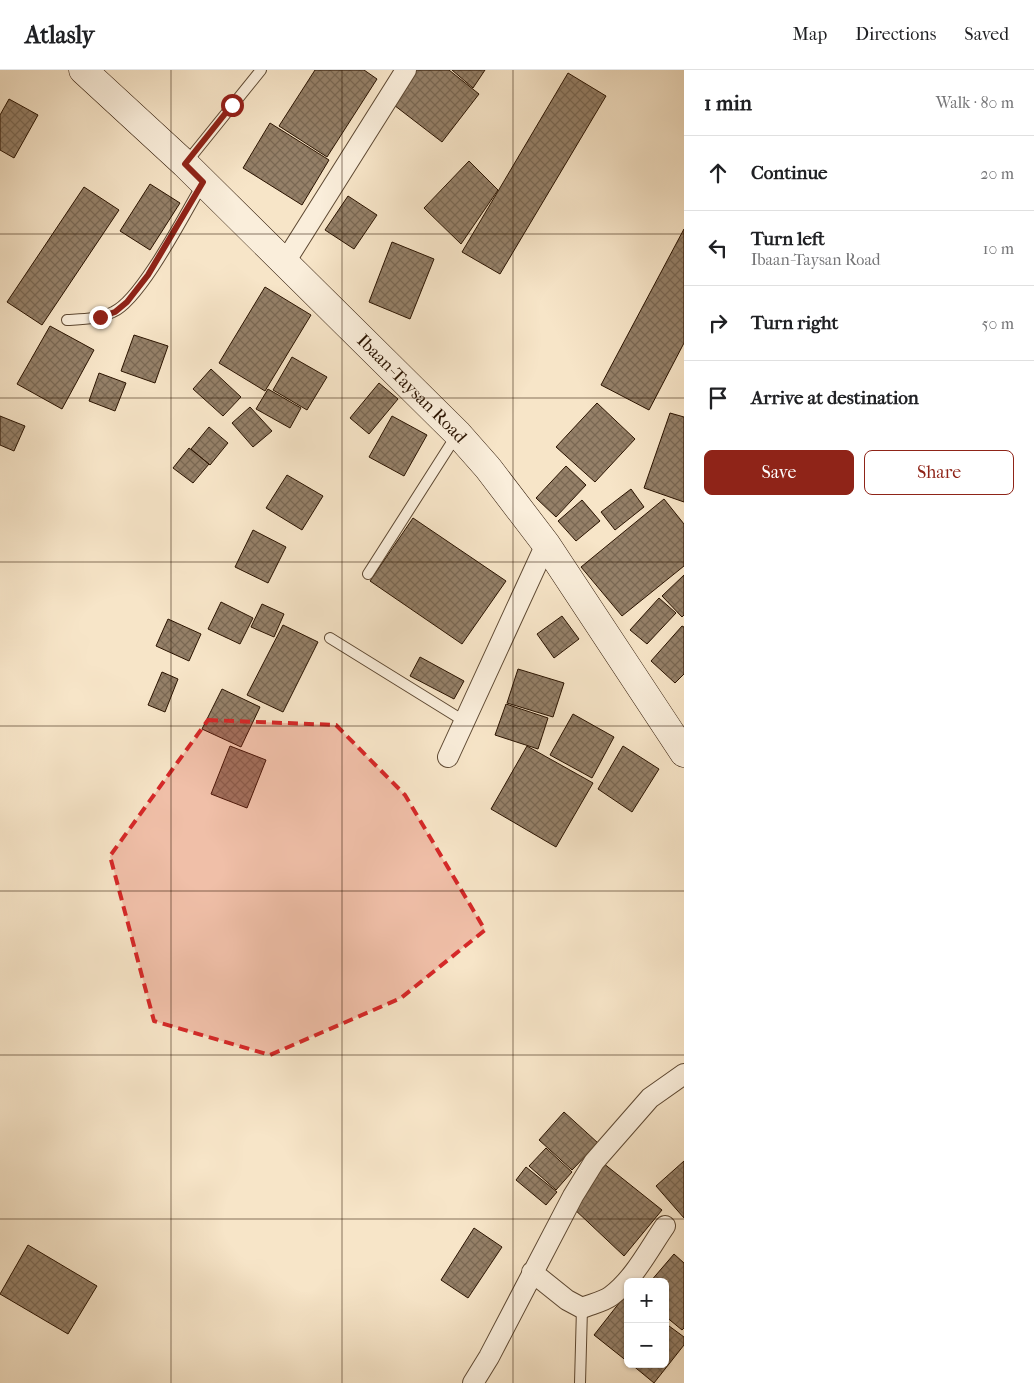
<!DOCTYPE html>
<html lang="en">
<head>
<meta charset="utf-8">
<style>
  :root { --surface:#fff; --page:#f2f2f2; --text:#202124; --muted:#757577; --line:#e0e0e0; --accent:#8f2418 }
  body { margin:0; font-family:"IM FELL French Canon",serif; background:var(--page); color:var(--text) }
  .controls { position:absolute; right:15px; bottom:15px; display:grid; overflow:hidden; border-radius:8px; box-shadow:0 1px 4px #0004 }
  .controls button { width:45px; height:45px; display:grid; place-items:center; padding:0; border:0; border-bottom:1px solid var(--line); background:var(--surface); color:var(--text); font:25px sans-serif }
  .stop { position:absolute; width:15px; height:15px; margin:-11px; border:4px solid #8f2418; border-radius:50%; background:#fff }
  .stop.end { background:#8f2418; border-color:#fff; box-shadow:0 1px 5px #0008 }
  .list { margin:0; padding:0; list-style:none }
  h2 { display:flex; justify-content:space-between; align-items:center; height:65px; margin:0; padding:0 20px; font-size:21px }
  h2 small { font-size:16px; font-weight:400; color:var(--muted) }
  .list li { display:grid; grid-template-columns:32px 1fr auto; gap:15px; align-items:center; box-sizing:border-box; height:75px; padding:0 20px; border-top:1px solid var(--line) }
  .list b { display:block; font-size:19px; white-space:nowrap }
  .list p { margin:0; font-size:16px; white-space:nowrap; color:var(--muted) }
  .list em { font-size:16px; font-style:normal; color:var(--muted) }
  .actions { display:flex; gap:10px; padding:15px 20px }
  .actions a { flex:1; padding:11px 0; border:1px solid var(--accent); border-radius:8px; text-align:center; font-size:18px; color:var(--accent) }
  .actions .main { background:var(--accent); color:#fff }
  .icon { flex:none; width:28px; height:28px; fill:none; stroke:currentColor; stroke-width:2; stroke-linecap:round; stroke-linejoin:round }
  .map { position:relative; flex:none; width:684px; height:1313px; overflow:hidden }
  header { display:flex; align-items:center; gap:30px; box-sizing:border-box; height:70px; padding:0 25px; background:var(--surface); border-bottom:1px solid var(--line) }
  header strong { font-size:24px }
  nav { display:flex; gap:28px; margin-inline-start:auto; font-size:18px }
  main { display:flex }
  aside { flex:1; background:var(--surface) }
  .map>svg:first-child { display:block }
  .building { fill:url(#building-cross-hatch); stroke:#2a1300 }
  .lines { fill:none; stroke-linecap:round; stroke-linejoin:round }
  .lane-casing { stroke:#5d4832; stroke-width:12 }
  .street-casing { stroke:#5d4832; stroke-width:22 }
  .secondary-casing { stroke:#2a1300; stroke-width:29 }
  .lane { stroke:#faeedb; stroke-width:10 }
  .street { stroke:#faeedb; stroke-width:20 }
  .secondary { stroke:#faeedb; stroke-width:28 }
  .route { stroke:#8f2418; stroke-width:6 }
  .marked { fill:#d62828; fill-opacity:0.2; stroke:#d62828; stroke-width:4; stroke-dasharray:10 6; stroke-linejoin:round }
  .grid { fill:none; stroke:#2a1300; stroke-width:1; stroke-opacity:0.55 }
  .labels { text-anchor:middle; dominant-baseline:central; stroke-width:5; stroke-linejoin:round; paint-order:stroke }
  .street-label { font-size:18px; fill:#2a1300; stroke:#faeedb }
</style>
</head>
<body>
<header>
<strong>Atlasly</strong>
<nav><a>Map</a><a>Directions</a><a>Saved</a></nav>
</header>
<main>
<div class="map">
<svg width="684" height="1313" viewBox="0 0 684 1313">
  <defs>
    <pattern id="building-cross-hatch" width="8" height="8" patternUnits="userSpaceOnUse" patternTransform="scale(1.25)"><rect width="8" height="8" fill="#958068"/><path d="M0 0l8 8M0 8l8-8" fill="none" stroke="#7a6853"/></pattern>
  </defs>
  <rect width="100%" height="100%" fill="#f7e5c8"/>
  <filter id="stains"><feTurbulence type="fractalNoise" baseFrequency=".004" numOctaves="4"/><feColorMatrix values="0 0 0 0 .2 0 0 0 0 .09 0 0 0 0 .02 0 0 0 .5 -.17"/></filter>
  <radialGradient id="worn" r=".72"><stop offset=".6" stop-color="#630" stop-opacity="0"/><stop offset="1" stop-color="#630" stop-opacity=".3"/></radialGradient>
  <!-- building -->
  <path class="building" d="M315,0H364L377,9L327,87L279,56Z
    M416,0H449L479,24L442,72L390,32Z
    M452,0H485L473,18Z
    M568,3L606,26L500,204L462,182Z
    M9,29L38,45L14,88L0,80V45Z
    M270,53L329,90L302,135L243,98Z
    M469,91L498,120L461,174L424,138Z
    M150,114L180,133L150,180L120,161Z
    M84,117L119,140L42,255L7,232Z
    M348,126L377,145L354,179L325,160Z
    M684,159V273L649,340L601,315Z
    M392,172L434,189L410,249L369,232Z
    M265,217L311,245L265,321L219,293Z
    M50,256L94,280L62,339L17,314Z
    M134,265L168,276L155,313L121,301Z
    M292,287L327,307L307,340L273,320Z
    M211,299L241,327L223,346L193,319Z
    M99,303L126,313L115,341L89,331Z
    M379,313L398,329L369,364L350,348Z
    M268,319L301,338L290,358L256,339Z
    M597,333L635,369L595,412L556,377Z
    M250,337L272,361L253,377L232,353Z
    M670,343L684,347V432L644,418Z
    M0,346L25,356L14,381L0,375Z
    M392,346L427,365L404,406L369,387Z
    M209,357L228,373L210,395L191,379Z
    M189,378L209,394L193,413L173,398Z
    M566,396L586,415L556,447L536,428Z
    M287,405L323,426L302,460L266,438Z
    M631,419L644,437L615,460L601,442Z
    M664,429L684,454V496L622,546L581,497Z
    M582,430L600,451L576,471L558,451Z
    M413,448L506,511L462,574L370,511Z
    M253,460L286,477L268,513L235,497Z
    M684,505V545L682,547L662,526Z
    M659,528L676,543L647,574L630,560Z
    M221,532L253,548L240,574L208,559Z
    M262,534L284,544L274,567L251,557Z
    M562,546L579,569L554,588L537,564Z
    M168,549L201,564L189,591L156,576Z
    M283,555L318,572L283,642L247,625Z
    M682,556L684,557V604L675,613L651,591Z
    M420,587L464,611L454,629L410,606Z
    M518,599L564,613L553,647L507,633Z
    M162,602L178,609L165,642L148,635Z
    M222,619L260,637L241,677L202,659Z
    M506,634L548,648L538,679L495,665Z
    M573,644L614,667L592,708L550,685Z
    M230,676L266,690L247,738L211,724Z
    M527,676L593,713L556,777L491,739Z
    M623,676L659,699L632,742L598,719Z
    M564,1042L598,1073L572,1100L539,1070Z
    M546,1078L572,1102L556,1120L529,1096Z
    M684,1091V1148L656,1116Z
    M603,1093L662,1140L624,1186L572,1137Z
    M526,1097L557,1122L546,1135L516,1110Z
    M474,1158L502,1177L468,1228L441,1210Z
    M28,1175L97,1216L68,1264L0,1224Z
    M674,1184L684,1193V1258L682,1260L665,1246V1212H650Z
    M627,1223L628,1224V1292L594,1265Z
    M665,1253L684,1267V1275L654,1313L631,1294H665Z"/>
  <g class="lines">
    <defs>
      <path id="lane" d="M186,93L261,0
        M67,250C83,249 99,249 113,242C141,230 186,142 203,113
        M368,504L456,366
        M330,568L464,651
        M580,1313L582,1238"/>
      <path id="street" d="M285,192L406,0
        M448,687L546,474
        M532,1202L567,1230L582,1238C591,1234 603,1232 611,1226C634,1209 649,1179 665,1156
        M473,1313L489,1287L573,1126L594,1092L650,1028L684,1004"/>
      <g id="secondary">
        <path id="s1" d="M83,0L185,94L458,364L488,398L546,474L684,683"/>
      </g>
    </defs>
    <!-- lane casing -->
    <use href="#lane" class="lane-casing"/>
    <!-- street casing -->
    <use href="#street" class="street-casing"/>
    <!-- secondary casing -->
    <use href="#secondary" class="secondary-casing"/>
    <!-- lane -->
    <use href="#lane" class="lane"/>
    <!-- street -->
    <use href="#street" class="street"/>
    <!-- secondary -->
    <use href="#secondary" class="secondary"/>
  </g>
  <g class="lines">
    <!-- route -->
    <path class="route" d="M100,247L115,242L127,232L148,205L203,112L185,94L232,35"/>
  </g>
  <!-- marked area -->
  <path class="marked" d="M208,650L336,655L405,725L485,860L401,928L270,985L154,951L110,786Z"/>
  <!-- grid -->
  <path class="grid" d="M171,0V1313M342,0V1313M513,0V1313M0,164H684M0,328H684M0,492H684M0,656H684M0,821H684M0,985H684M0,1149H684"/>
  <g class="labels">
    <!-- street labels -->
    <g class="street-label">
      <text stroke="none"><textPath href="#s1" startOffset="458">Ibaan-Taysan Road</textPath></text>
    </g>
  </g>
  <rect width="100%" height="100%" filter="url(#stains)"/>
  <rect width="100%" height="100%" fill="url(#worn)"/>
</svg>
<div class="controls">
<button>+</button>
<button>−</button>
</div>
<div class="stop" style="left:232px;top:35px"></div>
<div class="stop end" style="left:100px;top:247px"></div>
</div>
<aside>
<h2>1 min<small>Walk · 80 m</small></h2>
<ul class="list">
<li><svg class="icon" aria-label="ahead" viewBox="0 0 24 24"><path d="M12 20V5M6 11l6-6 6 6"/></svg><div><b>Continue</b></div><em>20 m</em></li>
<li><svg class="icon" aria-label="left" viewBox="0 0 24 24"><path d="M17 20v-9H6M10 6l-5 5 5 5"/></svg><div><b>Turn left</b><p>Ibaan-Taysan Road</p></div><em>10 m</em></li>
<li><svg class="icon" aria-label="right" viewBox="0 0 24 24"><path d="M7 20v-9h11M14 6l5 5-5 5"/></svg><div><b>Turn right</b></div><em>50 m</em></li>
<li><svg class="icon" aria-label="arrive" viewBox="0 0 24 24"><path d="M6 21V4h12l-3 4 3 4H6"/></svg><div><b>Arrive at destination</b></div></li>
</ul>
<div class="actions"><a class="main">Save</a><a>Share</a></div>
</aside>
</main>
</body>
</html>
